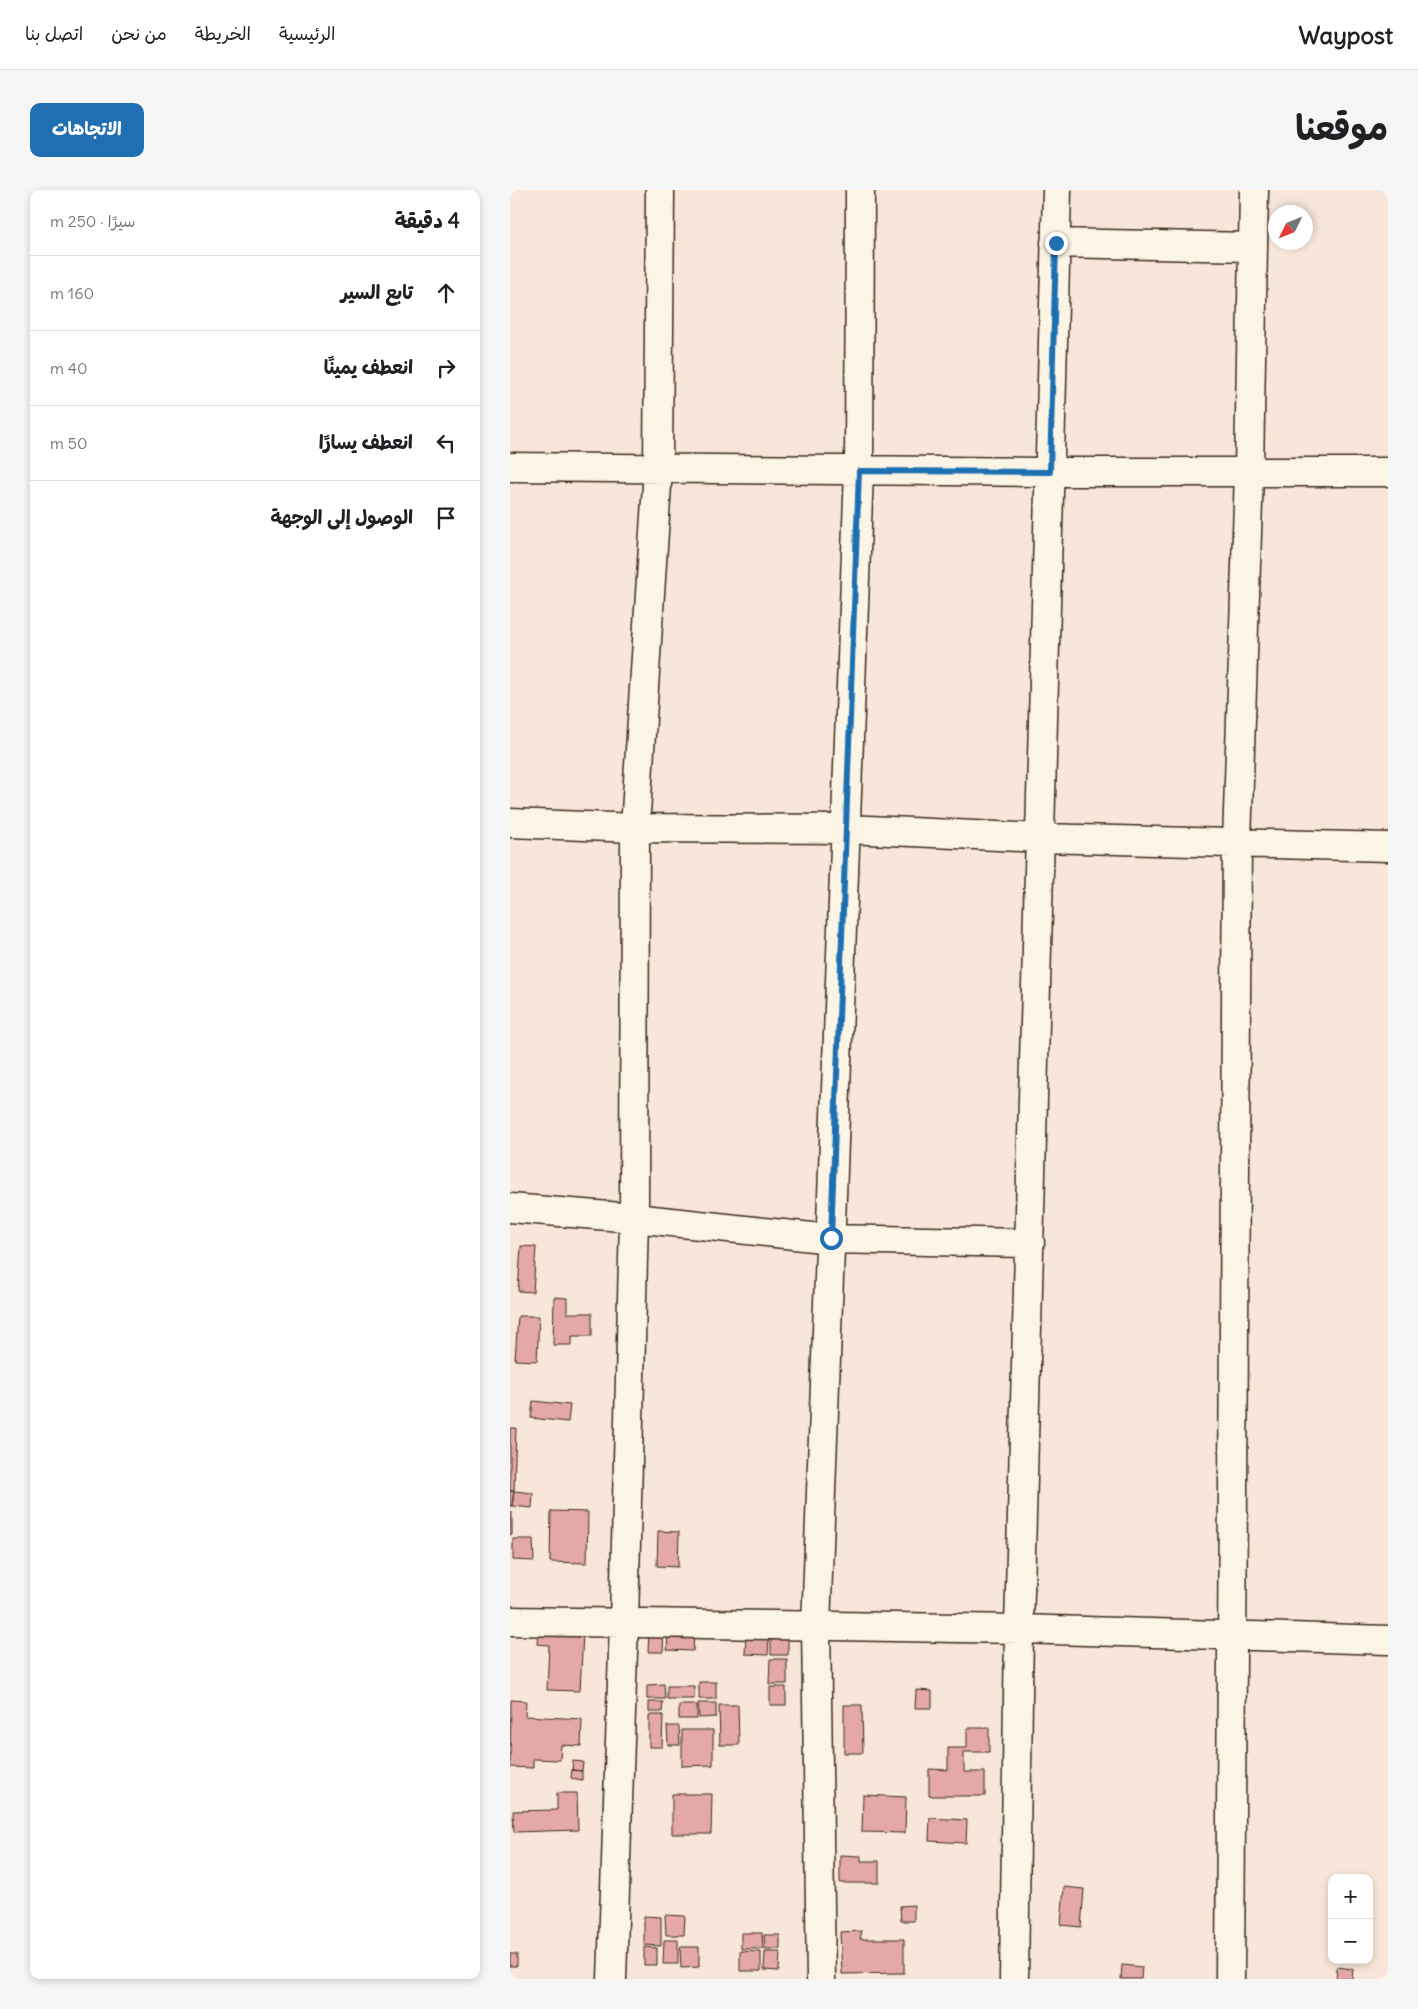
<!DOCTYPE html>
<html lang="ar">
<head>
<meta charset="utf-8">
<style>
  :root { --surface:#fff; --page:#f6f6f6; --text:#202124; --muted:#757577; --line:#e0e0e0; --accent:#1f6fb2 }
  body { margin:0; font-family:Delius,"Playpen Sans Arabic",sans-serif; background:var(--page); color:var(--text); direction:rtl }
  .controls { position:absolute; right:15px; bottom:15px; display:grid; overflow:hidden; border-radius:10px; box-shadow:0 2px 8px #0003 }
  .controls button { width:45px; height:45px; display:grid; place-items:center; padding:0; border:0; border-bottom:1px solid var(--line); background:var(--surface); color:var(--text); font:25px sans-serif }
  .compass { position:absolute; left:758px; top:15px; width:45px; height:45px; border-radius:50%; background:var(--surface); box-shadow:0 2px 8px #0003; rotate:227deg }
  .stop { position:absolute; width:15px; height:15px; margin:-11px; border:4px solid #1f6fb2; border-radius:50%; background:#fff }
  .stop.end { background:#1f6fb2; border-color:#fff; box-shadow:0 1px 5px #0008 }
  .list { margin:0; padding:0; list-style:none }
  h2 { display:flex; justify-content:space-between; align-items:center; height:65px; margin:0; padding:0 20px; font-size:21px }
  h2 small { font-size:16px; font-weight:400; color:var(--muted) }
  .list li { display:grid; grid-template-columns:32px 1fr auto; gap:15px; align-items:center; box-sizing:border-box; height:75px; padding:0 20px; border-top:1px solid var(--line) }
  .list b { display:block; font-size:19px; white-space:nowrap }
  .list em { font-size:16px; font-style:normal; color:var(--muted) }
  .icon { flex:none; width:28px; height:28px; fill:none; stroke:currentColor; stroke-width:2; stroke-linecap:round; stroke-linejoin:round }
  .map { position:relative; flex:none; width:878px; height:1789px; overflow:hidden; direction:ltr; border-radius:10px }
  header { display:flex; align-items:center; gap:30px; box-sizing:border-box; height:70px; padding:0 25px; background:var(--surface); border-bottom:1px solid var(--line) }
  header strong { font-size:24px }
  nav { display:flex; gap:28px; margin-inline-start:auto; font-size:18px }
  .intro { display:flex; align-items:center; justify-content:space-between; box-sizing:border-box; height:120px; padding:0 30px }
  h1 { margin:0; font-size:35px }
  .button { padding:12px 22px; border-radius:10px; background:var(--accent); color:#fff; font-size:18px; font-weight:700 }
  main { display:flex; gap:30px; padding:0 30px }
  aside { flex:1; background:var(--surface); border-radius:10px; box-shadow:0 2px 8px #0003 }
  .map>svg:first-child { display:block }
  .building { fill:#e4a9a7; stroke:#3b2a1e }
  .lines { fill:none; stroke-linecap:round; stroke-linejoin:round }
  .minor-casing { stroke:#3b2a1e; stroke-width:31 }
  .minor { stroke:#fcf5e5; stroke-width:28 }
  .route { stroke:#1f6fb2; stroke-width:6 }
</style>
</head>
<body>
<header>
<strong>Waypost</strong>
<nav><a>الرئيسية</a><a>الخريطة</a><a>من نحن</a><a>اتصل بنا</a></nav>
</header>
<div class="intro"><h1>موقعنا</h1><a class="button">الاتجاهات</a></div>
<main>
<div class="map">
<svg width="878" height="1789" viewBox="0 0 878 1789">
  <rect width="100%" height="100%" fill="#f7e6d9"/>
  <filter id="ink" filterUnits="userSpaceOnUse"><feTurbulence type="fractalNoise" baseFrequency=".02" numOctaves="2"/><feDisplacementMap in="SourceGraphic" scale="10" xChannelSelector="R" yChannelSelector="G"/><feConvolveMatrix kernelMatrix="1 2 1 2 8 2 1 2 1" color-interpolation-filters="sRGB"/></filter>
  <g filter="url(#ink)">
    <!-- building -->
    <path class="building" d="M11,1056L26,1057L23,1102L8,1101Z
      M44,1107L57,1108V1123H82V1146H62V1155H43Z
      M8,1126H29L27,1171L5,1170Z
      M23,1211L60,1215L58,1232L21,1228Z
      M0,1238H6L4,1301H0Z
      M0,1301H4L2,1316H0Z
      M4,1301L23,1303L22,1318L2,1316Z
      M41,1321L78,1322L77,1373L40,1372Z
      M0,1322H2V1345H0Z
      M148,1341L169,1342L168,1377L147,1376Z
      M3,1349H23L24,1371L3,1370Z
      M139,1440H154L153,1462H138Z
      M28,1441L73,1443L70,1501L37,1500L39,1455L27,1454Z
      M158,1443L184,1444L183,1461L157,1460Z
      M236,1446L259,1447L258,1465L235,1464Z
      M261,1447H278V1465H261Z
      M260,1469H277V1494H259Z
      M189,1492H206V1509H189Z
      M154,1494L155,1509H137V1495Z
      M157,1496H184V1509H157Z
      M260,1497H276V1515H260Z
      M406,1500L422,1501V1518H405Z
      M1,1510L16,1511L15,1526L72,1529L71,1556L51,1555L50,1570L23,1569V1578L0,1577Z
      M139,1512H153L152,1522H139Z
      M188,1513H206V1527L189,1528Z
      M169,1515H187V1529H169Z
      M209,1515H228L229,1555H210Z
      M334,1515H352L353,1563H334Z
      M139,1525H153L152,1557H139Z
      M157,1536H169L170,1555H158Z
      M457,1538H479V1562H454V1582H475V1606H419V1579L438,1580V1558H457Z
      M172,1540H203V1575L172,1576Z
      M63,1571L73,1572L72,1581L62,1580Z
      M62,1580L72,1581V1590L61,1588Z
      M47,1603H67L68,1640L4,1642L3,1621L47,1620Z
      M162,1604H202L201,1644H162Z
      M353,1605L396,1607L395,1643L352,1642Z
      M420,1628L457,1630L456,1653L419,1651Z
      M330,1665L351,1666V1671H369V1693H330Z
      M554,1697L574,1699L571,1737L551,1735Z
      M404,1715V1731H391L390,1716Z
      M155,1725L175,1726L174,1745H156Z
      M134,1726L151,1727V1756L134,1755Z
      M352,1741L350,1749H394V1783L332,1784L330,1742Z
      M231,1743H252L253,1759H231Z
      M254,1745H270V1759H255Z
      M154,1750H168V1774H153Z
      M134,1757L147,1758V1775H134Z
      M170,1757H189V1777L171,1778Z
      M230,1761L251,1762V1781H230Z
      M255,1762H270L269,1781L254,1780Z
      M0,1764H7V1776H0Z
      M612,1775L632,1777L631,1789H611Z
      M827,1777L843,1779L842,1789H826Z"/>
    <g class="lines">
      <defs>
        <path id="minor" d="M545,53L743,57
          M0,277L540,282H878
          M0,633L125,638L337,639L531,648L878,657
          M0,1018L124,1028L321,1049L520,1053
          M0,1431L509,1439L878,1450
          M102,1789L114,1432L124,1028L125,638L148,279L150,0
          M311,1789L306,1436L349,281L350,0
          M504,1789L509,1439L547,0
          M720,1789L727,653L739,281L744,0"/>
      </defs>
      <!-- minor casing -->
      <use href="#minor" class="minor-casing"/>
      <!-- minor -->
      <use href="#minor" class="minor"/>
    </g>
  </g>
  <g class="lines" filter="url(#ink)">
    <!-- route -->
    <path class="route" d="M321,1048L349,281L540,282L546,53"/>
  </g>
</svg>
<div class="controls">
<button>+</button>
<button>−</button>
</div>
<svg class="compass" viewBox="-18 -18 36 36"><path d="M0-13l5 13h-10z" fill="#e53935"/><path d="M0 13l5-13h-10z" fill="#757577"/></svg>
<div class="stop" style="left:321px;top:1048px"></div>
<div class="stop end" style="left:546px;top:53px"></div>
</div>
<aside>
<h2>4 دقيقة<small>سيرًا · 250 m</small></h2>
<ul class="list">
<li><svg class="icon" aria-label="ahead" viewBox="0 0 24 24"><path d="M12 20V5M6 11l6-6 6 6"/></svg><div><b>تابع السير</b></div><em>160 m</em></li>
<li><svg class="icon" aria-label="right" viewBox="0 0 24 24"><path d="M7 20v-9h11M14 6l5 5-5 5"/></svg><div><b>انعطف يمينًا</b></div><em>40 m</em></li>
<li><svg class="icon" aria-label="left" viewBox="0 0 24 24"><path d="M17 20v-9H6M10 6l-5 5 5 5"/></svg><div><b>انعطف يسارًا</b></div><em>50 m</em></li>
<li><svg class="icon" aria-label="arrive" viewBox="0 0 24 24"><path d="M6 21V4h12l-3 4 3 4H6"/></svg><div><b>الوصول إلى الوجهة</b></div></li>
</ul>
</aside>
</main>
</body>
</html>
